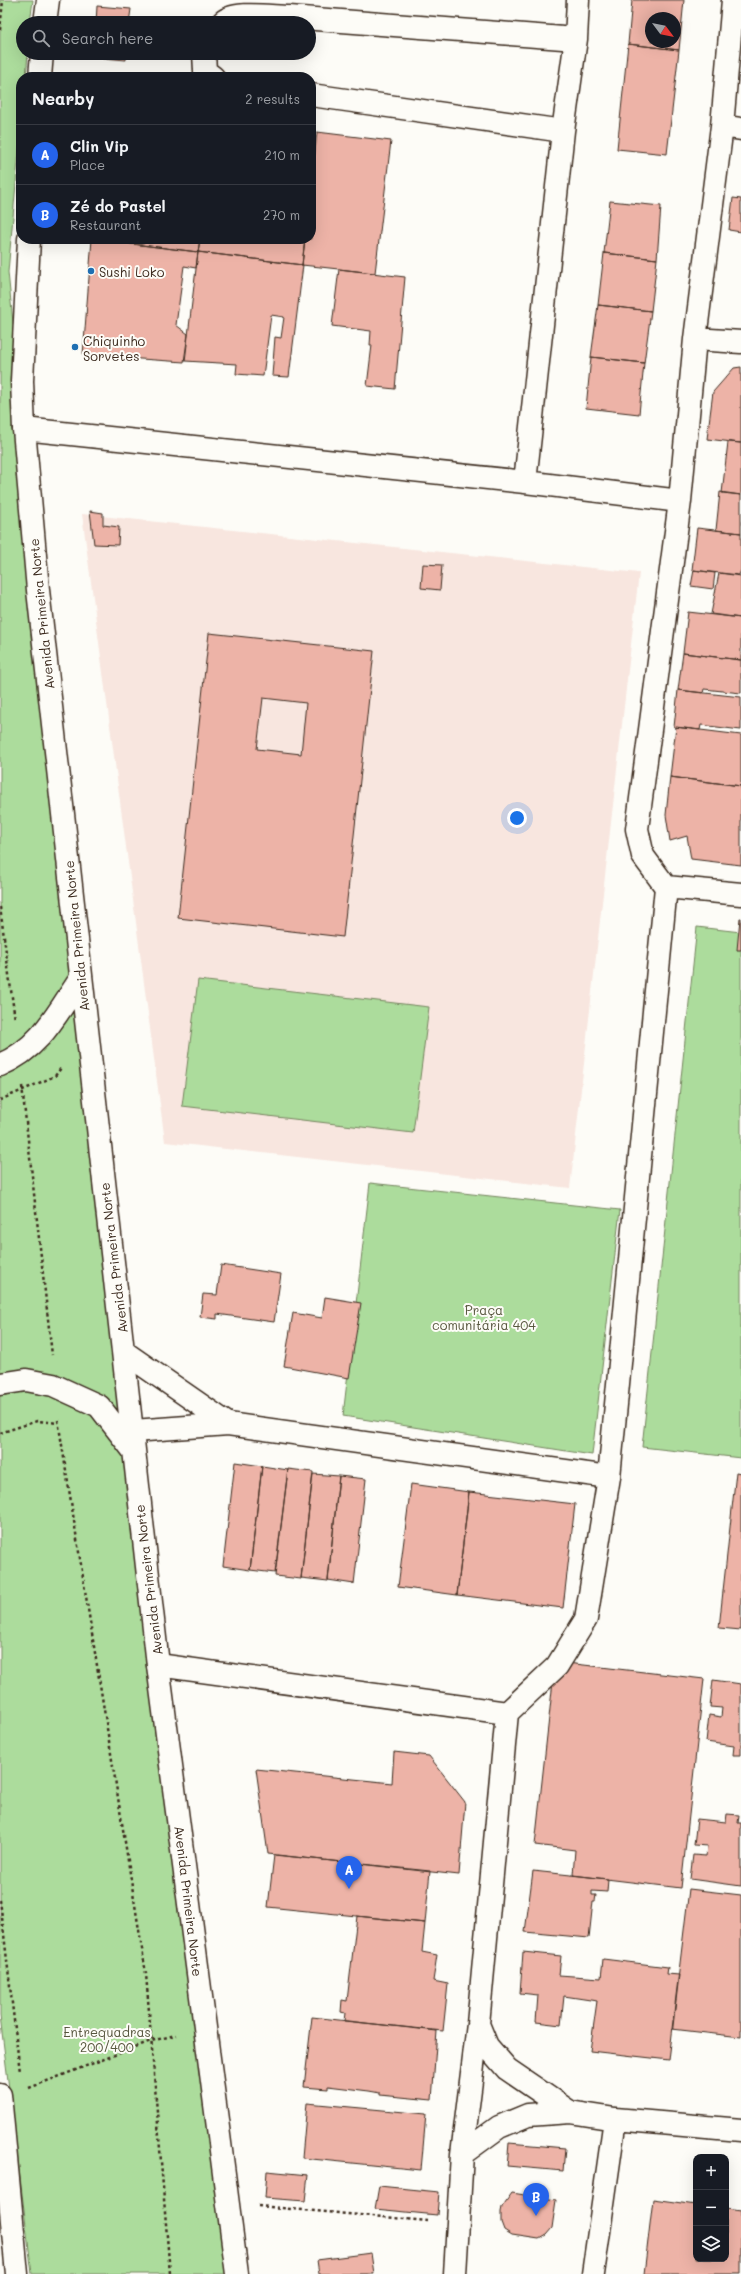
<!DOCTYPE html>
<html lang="en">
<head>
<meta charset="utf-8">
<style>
  :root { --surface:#171b24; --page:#20242c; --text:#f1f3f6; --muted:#9ea1a6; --line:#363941; --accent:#2563eb }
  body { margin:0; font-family:Mali,sans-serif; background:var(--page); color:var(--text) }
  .controls { position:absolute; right:12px; bottom:12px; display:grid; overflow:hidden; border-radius:8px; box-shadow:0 4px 16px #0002 }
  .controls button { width:36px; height:36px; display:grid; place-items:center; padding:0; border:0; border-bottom:1px solid var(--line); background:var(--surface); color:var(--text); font:20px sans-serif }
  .compass { position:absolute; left:645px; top:12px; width:36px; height:36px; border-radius:50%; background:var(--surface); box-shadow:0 4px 16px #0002; rotate:122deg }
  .you { position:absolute; left:517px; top:818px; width:14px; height:14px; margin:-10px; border:3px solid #fff; border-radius:50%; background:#1a73e8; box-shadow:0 0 0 6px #1a73e833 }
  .badge { display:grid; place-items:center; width:26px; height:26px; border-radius:50%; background:var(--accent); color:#fff; font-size:13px; font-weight:700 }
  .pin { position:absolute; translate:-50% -33px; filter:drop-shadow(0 1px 2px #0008) }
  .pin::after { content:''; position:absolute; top:21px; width:14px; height:12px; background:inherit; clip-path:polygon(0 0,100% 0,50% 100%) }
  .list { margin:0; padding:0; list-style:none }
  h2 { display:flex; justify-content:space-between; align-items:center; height:52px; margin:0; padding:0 16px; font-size:17px }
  h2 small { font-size:13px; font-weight:400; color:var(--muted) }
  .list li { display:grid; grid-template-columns:26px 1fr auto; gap:12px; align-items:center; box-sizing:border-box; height:60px; padding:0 16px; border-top:1px solid var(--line) }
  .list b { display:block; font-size:15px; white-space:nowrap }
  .list p { margin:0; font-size:13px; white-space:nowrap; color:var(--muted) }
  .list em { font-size:13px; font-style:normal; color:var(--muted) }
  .icon { flex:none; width:22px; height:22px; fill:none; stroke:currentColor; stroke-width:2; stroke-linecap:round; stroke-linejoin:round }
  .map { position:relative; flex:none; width:741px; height:2274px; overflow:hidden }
  .search { position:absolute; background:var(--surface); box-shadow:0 4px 16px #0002; left:16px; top:16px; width:300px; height:44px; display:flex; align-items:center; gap:10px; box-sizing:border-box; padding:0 14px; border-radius:22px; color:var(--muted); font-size:15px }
  .panel { position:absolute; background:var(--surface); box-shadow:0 4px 16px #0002; left:16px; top:72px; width:300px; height:172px; border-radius:16px }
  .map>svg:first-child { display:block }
  .built { fill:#f8e6df }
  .green { fill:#acdc9c; stroke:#74835d }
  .building { fill:#edb3a7; stroke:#3b2a1e; fill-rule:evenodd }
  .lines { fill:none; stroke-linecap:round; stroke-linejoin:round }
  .minor-casing { stroke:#3b2a1e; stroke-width:25 }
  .major-casing { stroke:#3b2a1e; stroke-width:25 }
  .path { stroke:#3b2a1e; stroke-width:2.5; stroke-dasharray:3 3; stroke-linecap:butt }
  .minor { stroke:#fdfcf7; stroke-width:22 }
  .major { stroke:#fdfcf7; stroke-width:22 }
  .poi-dot { fill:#1f6fb2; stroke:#fdfcf7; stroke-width:1.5 }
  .labels { text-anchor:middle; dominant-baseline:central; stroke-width:4; stroke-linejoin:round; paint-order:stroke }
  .poi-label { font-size:13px; fill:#3b2a1e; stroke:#fdfcf7; text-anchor:start }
  .street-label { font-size:13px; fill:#3b2a1e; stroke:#fdfcf7 }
  .park-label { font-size:13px; fill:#57563e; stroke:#fdfcf7 }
</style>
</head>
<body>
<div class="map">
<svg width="741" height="2274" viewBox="0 0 741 2274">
  <rect width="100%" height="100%" fill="#fdfcf7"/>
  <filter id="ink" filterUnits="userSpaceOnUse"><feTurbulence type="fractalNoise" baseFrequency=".025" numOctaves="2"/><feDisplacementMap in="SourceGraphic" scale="8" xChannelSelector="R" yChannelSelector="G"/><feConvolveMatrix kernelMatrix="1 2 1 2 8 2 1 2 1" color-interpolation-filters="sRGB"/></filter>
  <g filter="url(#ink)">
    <!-- built -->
    <path class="built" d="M82,514L639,573L570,1188L165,1142Z"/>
    <!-- green -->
    <path class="green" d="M0,0H33L30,23H23V53H28L26,77H21V128L8,272L38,577L241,2274H32L0,2016Z
      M697,927L741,932V1458L642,1447Z
      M198,980L429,1007L413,1133L182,1106Z
      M370,1183L620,1210L592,1455L343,1416Z"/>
    <!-- building -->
    <path class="building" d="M632,0H684L679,50L628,44ZM651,18H675V42H651Z
      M97,6L131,9L129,23H96Z
      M628,44L679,50L667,154L617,149Z
      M93,53H126V60L92,57Z
      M317,132L391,141L375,273L302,265L305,239H311V190Z
      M733,198L741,199V232L729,230Z
      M610,201L661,206L657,259L604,253Z
      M92,239H200L198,252Z
      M92,239L198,252L196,268L184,266L176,325L188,334L184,362L83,355Z
      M200,239H305L302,265L198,252Z
      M198,252L303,265L289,377L272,376L275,337L281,338L284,317L271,315L263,376L236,374L237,364L185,361Z
      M604,253L657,259L651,311L598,305Z
      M339,269L405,277L395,389L367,386L372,345H370L371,331L332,326Z
      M598,305L651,311L644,363L591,357Z
      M591,357L644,363L639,414L586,408Z
      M741,367V443L707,439L713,392L734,368Z
      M728,442L741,443V495L722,493Z
      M720,492L741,495V533L716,530Z
      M90,511L103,513V525L119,527L118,545L94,544Z
      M697,528L741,533V570L739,575L692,570Z
      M423,564L442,565L440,590L421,588Z
      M694,570L715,573L713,589L691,586Z
      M719,573L741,576V618L711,614Z
      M688,612L741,618V660L683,653Z
      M209,633L374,651L343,937L178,918ZM263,698L306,703L301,754L257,749Z
      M683,653L741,660V693L704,689L703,693L678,690Z
      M678,690L741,697V730L701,725L700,730L674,727Z
      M676,727L741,735V786L670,777Z
      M670,777L741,786V865L691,859L687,836L670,841L666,815Z
      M740,918H741V950H737Z
      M221,1265L281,1274L274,1322L217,1314V1319L200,1317L203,1294L217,1295Z
      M325,1297L361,1303L349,1378L284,1366L293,1313L322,1318Z
      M235,1462L262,1466L250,1570L223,1566Z
      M262,1466L288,1470L275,1573L250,1570Z
      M288,1469L313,1472L301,1579L275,1576Z
      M736,1472L741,1473V1630L719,1628Z
      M313,1474L339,1476L328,1581L301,1578Z
      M339,1476L366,1479L354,1584L328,1580Z
      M411,1484L469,1492L457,1595L398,1587Z
      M469,1492L575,1504L563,1608L457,1595Z
      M558,1662L704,1679L681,1888L573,1875L575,1850L535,1845L555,1663Z
      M713,1680L741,1684V1755H733L734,1746L706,1742L709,1715L721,1717L722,1708L710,1707Z
      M394,1752L429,1756L465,1802L459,1875L268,1854L256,1769L392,1783Z
      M727,1814L739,1815L738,1823H741V1886L690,1879L693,1855L706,1856L707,1846L694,1845L697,1819L726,1822Z
      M274,1855L430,1871L425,1923L268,1907Z
      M533,1871L608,1879L607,1892L592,1891V1895H596L595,1901H593L589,1938L525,1932Z
      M689,1889L741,1895V2037L672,2029Z
      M357,1916L425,1923L422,1952L437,1955L433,1981L448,1984L443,2031L344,2021L345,2013L341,2012L342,2000L347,2001Z
      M523,1952L561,1956L559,1975L601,1978L603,1959L668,1967L667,1974L679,1975L669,2060L590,2051L597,2001L564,1996L561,2025L536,2022L538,1995L520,1993Z
      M312,2017L437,2031L432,2100L380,2095V2093L369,2091L328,2086V2089L304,2087Z
      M307,2103L426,2114L421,2170L302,2158Z
      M509,2143L565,2148L563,2171L507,2166Z
      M267,2171L308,2175L305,2201L265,2198Z
      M379,2186L439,2192L437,2215L375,2209Z
      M512,2193L556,2200L552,2228L546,2235L539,2239L512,2235L504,2230L501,2222V2212L502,2207Z
      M653,2199L696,2205V2259H726V2208L741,2210V2274H644Z
      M371,2253L374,2274H319L317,2260Z"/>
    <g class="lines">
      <defs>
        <path id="minor" d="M222,23C233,10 272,17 289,17L576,39
          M204,53L205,71L213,77
          M311,95L563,131
          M722,126L741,129
          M695,339L741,342
          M24,429L525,482L680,501
          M525,482L563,131L576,39L578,0
          M666,887L741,894
          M124,1352L228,1424
          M133,1431L228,1424L609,1477
          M158,1665L507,1713L478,2024L462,2154L455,2274
          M507,1713L557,1666L586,1619L609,1477L666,887L643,856L637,829L680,501L695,339L722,126L733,0
          M478,2024L487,2046L507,2069L570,2112
          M462,2154L499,2127L528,2115L570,2112L615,2119L741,2130
          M593,2274L615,2119"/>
        <path id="major" d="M45,23L48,0
          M40,77L42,53
          M29,239L22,381L24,429L38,590L158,1665L237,2274
          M0,1065C41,1048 57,1013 81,978
          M0,1384L26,1380L53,1385L99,1406L133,1450
          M0,2095L17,2274"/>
      </defs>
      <!-- minor casing -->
      <use href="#minor" class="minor-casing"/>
      <!-- major casing -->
      <use href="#major" class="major-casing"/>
      <!-- path -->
      <path class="path" d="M0,30L3,0
        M0,907L15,1020
        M22,1086L52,1355
        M0,1100L55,1076L61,1068
        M58,1420L146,1974L170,2274
        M0,1433L37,1421L59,1423
        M0,1900L20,2072
        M29,2088L151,2041L176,2035
        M258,2206L428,2221"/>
      <!-- minor -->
      <use href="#minor" class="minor"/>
      <!-- major -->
      <use href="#major" class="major"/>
    </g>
  </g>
  <!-- markers -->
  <g class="poi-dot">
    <circle cx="91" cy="271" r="4"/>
    <circle cx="75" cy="347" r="4"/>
  </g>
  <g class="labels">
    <!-- poi labels -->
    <g class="poi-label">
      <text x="99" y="271">Sushi Loko</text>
      <text x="83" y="340">Chiquinho<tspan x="83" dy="15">Sorvetes</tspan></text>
    </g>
    <!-- street labels -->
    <g class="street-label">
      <text transform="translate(41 614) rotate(-96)">Avenida Primeira Norte</text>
      <text transform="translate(76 936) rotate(-96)">Avenida Primeira Norte</text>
      <text transform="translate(113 1258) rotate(-97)">Avenida Primeira Norte</text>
      <text transform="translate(148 1580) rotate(-97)">Avenida Primeira Norte</text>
      <text transform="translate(189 1901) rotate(83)">Avenida Primeira Norte</text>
    </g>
    <!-- park labels -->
    <g class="park-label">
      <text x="484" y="1309">Praça<tspan x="484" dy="15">comunitária 404</tspan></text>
      <text x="107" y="2031">Entrequadras<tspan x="107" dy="15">200/400</tspan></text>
    </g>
  </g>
</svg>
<div class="controls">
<button>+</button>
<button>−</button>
<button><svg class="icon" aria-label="layers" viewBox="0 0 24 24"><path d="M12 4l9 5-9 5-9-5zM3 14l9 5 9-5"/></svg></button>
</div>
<svg class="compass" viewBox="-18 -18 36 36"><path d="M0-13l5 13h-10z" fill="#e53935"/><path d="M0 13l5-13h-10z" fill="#9ea1a6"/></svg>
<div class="you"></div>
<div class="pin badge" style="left:349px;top:1889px">A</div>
<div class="pin badge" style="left:536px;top:2216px">B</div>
<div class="search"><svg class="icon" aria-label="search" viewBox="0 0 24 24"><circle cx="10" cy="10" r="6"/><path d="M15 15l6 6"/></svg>Search here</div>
<section class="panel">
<h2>Nearby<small>2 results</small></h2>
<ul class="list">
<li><span class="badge">A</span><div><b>Clin Vip</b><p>Place</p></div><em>210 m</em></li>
<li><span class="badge">B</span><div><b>Zé do Pastel</b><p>Restaurant</p></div><em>270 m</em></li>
</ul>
</section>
</div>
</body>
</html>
